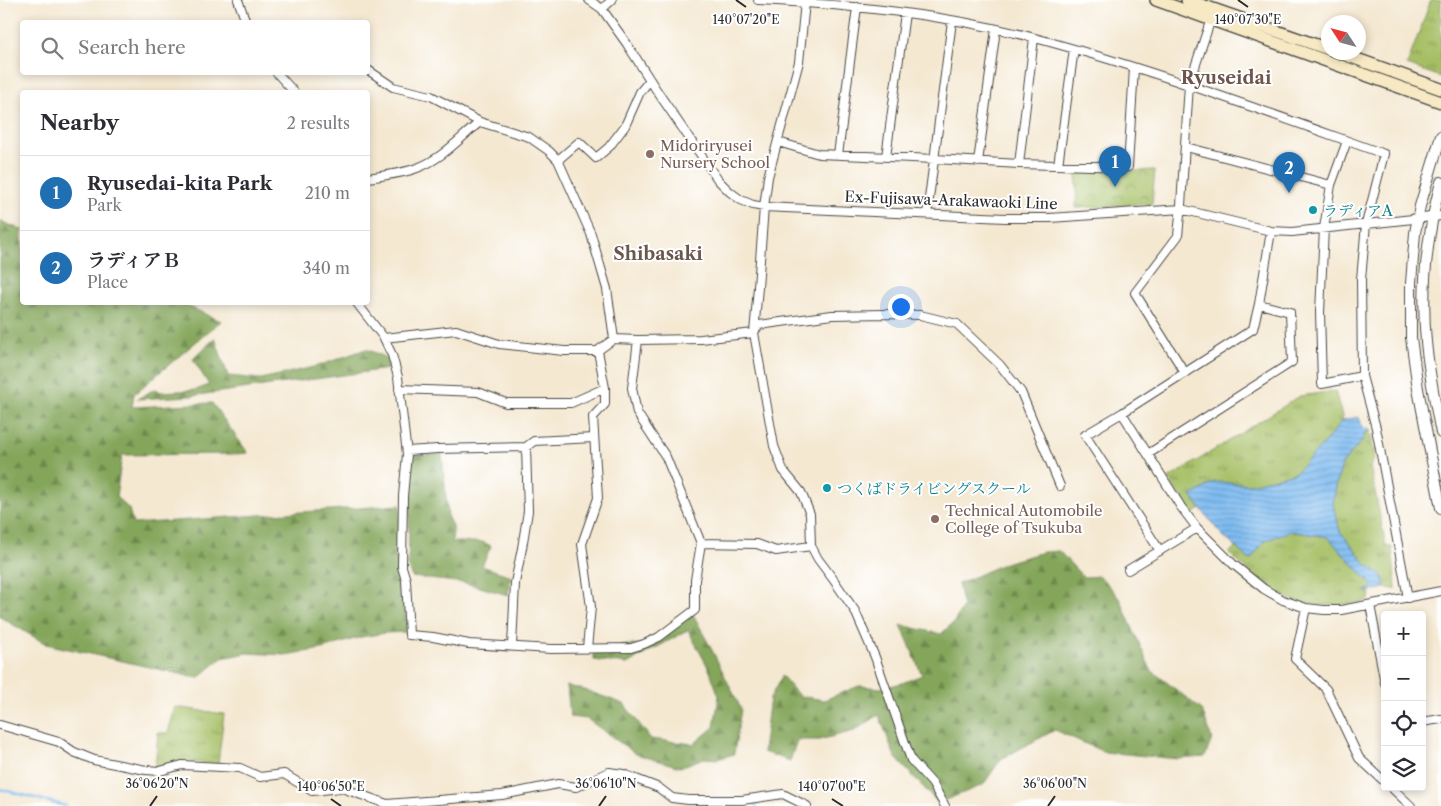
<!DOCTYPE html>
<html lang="en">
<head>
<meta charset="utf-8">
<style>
  :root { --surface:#fff; --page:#f2f2f3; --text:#2b2b33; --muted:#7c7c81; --line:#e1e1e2; --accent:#1f6fb2 }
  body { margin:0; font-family:"Libre Caslon Text","Noto Serif JP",serif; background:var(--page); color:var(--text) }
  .controls { position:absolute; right:15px; bottom:15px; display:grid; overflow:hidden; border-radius:5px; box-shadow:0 2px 8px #0003 }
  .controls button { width:45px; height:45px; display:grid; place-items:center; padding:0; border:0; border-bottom:1px solid var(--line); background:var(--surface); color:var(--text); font:25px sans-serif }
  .compass { position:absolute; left:1321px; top:15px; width:45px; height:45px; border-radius:50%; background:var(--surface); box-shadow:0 2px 8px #0003; rotate:306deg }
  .you { position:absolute; left:900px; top:306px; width:18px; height:18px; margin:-12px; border:4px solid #fff; border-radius:50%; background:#1a73e8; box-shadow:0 0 0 8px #1a73e833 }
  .badge { display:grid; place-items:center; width:32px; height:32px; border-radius:50%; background:var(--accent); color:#fff; font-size:16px; font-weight:700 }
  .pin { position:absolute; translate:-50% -41px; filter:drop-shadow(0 1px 2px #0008) }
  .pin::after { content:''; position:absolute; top:26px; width:18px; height:15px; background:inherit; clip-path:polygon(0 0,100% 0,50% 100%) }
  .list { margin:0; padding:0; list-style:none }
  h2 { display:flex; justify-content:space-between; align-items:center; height:65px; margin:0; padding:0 20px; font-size:21px }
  h2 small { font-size:16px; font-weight:400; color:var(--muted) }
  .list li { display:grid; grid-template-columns:32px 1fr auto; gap:15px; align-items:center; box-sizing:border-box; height:75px; padding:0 20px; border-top:1px solid var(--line) }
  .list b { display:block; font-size:19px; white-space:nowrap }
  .list p { margin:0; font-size:16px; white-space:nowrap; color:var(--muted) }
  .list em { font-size:16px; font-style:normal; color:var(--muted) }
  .icon { flex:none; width:28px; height:28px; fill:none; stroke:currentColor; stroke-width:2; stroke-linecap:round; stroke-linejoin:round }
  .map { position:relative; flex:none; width:1441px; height:806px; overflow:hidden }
  .search { position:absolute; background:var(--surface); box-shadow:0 2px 8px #0003; left:20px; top:20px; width:350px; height:55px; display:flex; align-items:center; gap:12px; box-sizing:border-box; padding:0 18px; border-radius:5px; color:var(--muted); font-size:19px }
  .panel { position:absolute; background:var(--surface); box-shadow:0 2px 8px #0003; left:20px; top:90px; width:350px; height:215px; border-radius:5px }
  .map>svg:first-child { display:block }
  .grass { fill:url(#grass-tufts); stroke:#687548 }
  .forest { fill:url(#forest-firs); stroke:#586842 }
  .park { fill:url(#park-crowns); stroke:#687548 }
  .water { fill:url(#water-rules); stroke:#54738e }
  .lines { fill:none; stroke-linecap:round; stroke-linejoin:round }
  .stream { stroke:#7ebbf1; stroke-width:2.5 }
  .minor-casing { stroke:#494744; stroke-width:10 }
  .tertiary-casing { stroke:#494744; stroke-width:12 }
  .secondary-casing { stroke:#494744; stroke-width:14 }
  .minor { stroke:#fff; stroke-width:8 }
  .tertiary { stroke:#fff; stroke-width:10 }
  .secondary { stroke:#f6e9c3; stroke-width:11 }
  .ticks { fill:none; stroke:#2b2b2b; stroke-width:2 }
  .education-dot { fill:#8d6e63; stroke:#fff; stroke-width:2 }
  .culture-dot { fill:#0f9aa8; stroke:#fff; stroke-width:2 }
  .labels { text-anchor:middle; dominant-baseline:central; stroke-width:4; stroke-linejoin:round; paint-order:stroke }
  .education-label { font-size:15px; fill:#785e54; stroke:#fff; text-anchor:start }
  .street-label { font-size:15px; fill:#2b2b2b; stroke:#fff }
  .culture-label { font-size:15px; fill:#0d838f; stroke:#fff; text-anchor:start }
  .quarter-label { font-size:18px; font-weight:bold; fill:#6c564d; stroke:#fff }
  .ticks-label { font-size:12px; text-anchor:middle; fill:#2b2b2b; stroke:#fff; stroke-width:4; stroke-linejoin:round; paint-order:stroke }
</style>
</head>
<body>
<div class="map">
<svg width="1441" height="806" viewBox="0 0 1441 806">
  <defs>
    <pattern id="grass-tufts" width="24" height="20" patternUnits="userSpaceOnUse" patternTransform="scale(1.25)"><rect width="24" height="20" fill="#a6bf65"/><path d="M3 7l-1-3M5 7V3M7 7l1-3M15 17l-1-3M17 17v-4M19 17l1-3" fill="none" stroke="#879b53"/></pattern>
    <pattern id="forest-firs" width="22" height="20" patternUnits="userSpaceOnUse" patternTransform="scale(1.25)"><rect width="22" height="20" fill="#84a65a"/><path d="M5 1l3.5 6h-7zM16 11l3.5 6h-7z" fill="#6c874b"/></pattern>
    <pattern id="park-crowns" width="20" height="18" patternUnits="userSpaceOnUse" patternTransform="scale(1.25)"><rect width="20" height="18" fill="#a6bf65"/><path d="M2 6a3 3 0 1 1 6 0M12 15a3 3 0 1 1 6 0" fill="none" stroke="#879b53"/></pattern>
    <pattern id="water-rules" width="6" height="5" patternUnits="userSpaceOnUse" patternTransform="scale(1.25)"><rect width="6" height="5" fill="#7ebbf1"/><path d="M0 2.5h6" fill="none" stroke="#6798c3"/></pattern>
  </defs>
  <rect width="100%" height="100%" fill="#fff"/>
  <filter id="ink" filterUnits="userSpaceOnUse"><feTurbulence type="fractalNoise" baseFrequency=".02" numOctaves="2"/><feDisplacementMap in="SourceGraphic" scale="10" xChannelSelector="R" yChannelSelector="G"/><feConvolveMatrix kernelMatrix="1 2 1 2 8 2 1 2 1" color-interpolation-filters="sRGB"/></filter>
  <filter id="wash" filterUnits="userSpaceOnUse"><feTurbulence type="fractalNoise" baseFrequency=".0096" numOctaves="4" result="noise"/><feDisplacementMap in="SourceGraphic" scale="20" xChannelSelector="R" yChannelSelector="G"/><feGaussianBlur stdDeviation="1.12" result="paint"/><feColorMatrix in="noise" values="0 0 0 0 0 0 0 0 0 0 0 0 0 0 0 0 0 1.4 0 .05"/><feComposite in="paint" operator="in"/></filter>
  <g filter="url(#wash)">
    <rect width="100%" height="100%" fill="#f4e8d1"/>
    <!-- grass -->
    <path class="grass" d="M1431,0H1441V77L1407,65Z
      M1335,391L1343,420L1322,446L1295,473L1251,484L1214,482L1191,496L1201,509L1193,514L1168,479L1300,396Z
      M1370,431L1375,458L1370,466L1386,547H1392L1396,589L1385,588L1383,577L1366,564L1340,531L1333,504L1337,481L1343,463L1364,438L1363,434Z
      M1290,531L1328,537L1373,586L1367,592L1370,591L1369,600C1359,604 1349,604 1338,605C1286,608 1265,587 1229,553L1235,547L1250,560L1265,541Z
      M175,707L224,714L218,764L180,761L155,768L158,733H168Z"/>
    <!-- forest -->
    <path class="forest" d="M0,221L22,230V302L181,303L221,321L140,389L134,394L132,407L212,403L248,453L235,454L122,455L116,497L129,509L133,524L400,505L399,566V573L404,582L407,632L385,633L361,637L322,649L285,655L247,653L222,658L198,678L46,644L0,617Z
      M215,338L228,376L261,379L318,366L366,349L388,358V369L191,396L137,399L155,389L161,392L196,390L209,385L193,359Z
      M442,454L448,518L453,528L452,542H483L491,546L482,566L511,576L508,595L465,583L412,577L408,568L411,455Z
      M1059,551L1083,577L1100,576C1107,585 1115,591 1120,600L1151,670L1202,710L1212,739L1205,757L1178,759L1104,752L1055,730L1001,759L983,785L938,803L895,757L879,715L854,731L819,740H797L790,761L763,752L770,698L782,676L799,696L824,700L859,686L881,688L902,683L922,675L901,625L941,634L954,622L963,607L958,584L1005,563L1043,552Z
      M692,612L715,656L741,709L734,754L718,759L704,758L680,767L636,754L587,719L570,717L567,686L582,689L624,704L651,739L694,744L714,727L719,696L709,669L688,630L627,664L594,660V648L644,644Z"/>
    <!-- park -->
    <path class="park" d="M1077,170L1130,171L1155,170L1152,204L1076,208Z"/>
    <!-- water -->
    <path class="water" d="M1359,417L1363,429L1369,428L1370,431L1363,434L1364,438L1343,463L1337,481L1333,504L1340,531L1366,564L1383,577L1385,588L1365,592L1373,586L1328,537L1290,531L1265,541L1250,560L1220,533L1191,496L1215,482L1251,484L1295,473L1322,446L1343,420Z"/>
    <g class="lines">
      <!-- stream -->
      <path class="stream" d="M0,789L66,806
        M756,806V802"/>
    </g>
  </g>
  <g filter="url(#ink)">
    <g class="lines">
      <defs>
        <path id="minor" d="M238,0L246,22
          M589,0L602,9L627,44L659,94L718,180L730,192L741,200L753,205L764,207L1005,218H1050L1181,209L1271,231L1292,232L1441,216
          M758,0C851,5 945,14 1035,38C1154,70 1269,113 1384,154L1366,224L1361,279L1362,376L1376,428L1408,598
          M805,2L799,62L768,177L764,207L758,287L754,333L774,446L783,470L801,492L810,514L811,546L818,559L833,579L855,611L875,657L911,760L932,783L945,806
          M602,9L612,0
          M368,70L393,87L431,96L480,122L529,137L549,151L558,160L591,234L607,289L614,339
          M276,72L294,92
          M1347,141L1331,185L1324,228L1320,312L1322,384L1362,376
          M778,142L819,154L935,159L1019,164L1128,167L1134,68
          M1186,147L1331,185
          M838,155L857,7
          M886,157L905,13
          M558,160L579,142L596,158L609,147L625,126L640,92L650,80
          M978,162L996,29
          M1019,164L1034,38
          M1058,165L1074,49
          M368,178C384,175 402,174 417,168C442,159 460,138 480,122
          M927,214L952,21
          M356,302L384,338L392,355L398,377L407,454L403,496L402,567L406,580L409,635L433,637L469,644L551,649L631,648L644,644L659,637L695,610V580L701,543L666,457L637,413L632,388L638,340
          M754,332L759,325L832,315L884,314L920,315L957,324L1000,365L1021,392L1060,486
          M384,338L456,330L499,344L564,351H598
          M1185,373L1135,293L1178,236L1181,205L1189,85L1211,19
          M399,389L478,392L506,403H571L605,388
          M1122,413L1181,507L1197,528L1233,564L1264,589L1283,600L1306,608L1324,610H1341L1441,591
          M407,451L438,449L526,447L534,441L594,438
          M1148,454L1292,362L1290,312L1259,304
          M701,543L757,544L776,551L811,546
          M1160,551L1085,435L1122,413L1253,329L1259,304L1271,231
          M1128,570L1197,528
          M1370,605L1385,683
          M1306,608L1295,659L1326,689L1359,758L1385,782
          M512,646L515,583L522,548L528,511L526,447
          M587,648L591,607L582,544L598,498L593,417L605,404V388L598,351L600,349L614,339L638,340L701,339L754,333
          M1422,722L1441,719
          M0,725L59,742L74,752L94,760L146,770L160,771L182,765L240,768L260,777L284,774L312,791L342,788L387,804L502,795L558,784L576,787L609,772L623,774L659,788L672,798L688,800H742L783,794L807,806
          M1391,787L1411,806"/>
        <path id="tertiary" d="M805,2V0
          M1441,136L1420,206L1415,233L1411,283V338L1418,389L1441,508
          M1441,182C1427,234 1421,288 1426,342C1429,373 1435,403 1441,433"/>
        <path id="secondary" d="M1156,0L1441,102
          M1187,0L1328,49
          M1337,52L1441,89"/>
      </defs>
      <!-- minor casing -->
      <use href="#minor" class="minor-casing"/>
      <!-- tertiary casing -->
      <use href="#tertiary" class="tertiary-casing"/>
      <!-- secondary casing -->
      <use href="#secondary" class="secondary-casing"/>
      <!-- minor -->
      <use href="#minor" class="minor"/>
      <!-- tertiary -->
      <use href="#tertiary" class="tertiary"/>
      <!-- secondary -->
      <use href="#secondary" class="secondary"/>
    </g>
  </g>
  <!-- ticks -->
  <path class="ticks" d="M736,0L746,7M1238,0L1248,7M331,799L341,806M832,799L843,806M150,806L157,796M599,806L606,796M1048,806L1055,796"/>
  <!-- markers -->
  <g class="education-dot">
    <circle cx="650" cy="154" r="5"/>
    <circle cx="935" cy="519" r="5"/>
  </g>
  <g class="culture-dot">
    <circle cx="1313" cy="210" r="5"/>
    <circle cx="827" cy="488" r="5"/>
  </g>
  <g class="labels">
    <!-- education labels -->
    <g class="education-label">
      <text x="660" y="145">Midoriryusei<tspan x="660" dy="17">Nursery School</tspan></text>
      <text x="945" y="510">Technical Automobile<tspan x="945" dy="17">College of Tsukuba</tspan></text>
    </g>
    <!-- street labels -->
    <g class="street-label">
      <text transform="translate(951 200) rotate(2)">Ex-Fujisawa-Arakawaoki Line</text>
    </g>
    <!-- culture labels -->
    <g class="culture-label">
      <text x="1323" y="210">ラディアA</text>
      <text x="837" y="488">つくばドライビングスクール</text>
    </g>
    <!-- quarter labels -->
    <g class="quarter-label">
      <text x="1226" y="78">Ryuseidai</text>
      <text x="658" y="254">Shibasaki</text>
    </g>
  </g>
  <g class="ticks-label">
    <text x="746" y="24">140°07'20"E</text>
    <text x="1248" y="24">140°07'30"E</text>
    <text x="157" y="788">36°06'20"N</text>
    <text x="606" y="788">36°06'10"N</text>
    <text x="1055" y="788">36°06'00"N</text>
    <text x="331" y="791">140°06'50"E</text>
    <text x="832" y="791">140°07'00"E</text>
  </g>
</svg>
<div class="controls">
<button>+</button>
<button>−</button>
<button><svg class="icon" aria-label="locate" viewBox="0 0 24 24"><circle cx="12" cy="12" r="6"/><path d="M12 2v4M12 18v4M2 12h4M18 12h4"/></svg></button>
<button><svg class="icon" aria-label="layers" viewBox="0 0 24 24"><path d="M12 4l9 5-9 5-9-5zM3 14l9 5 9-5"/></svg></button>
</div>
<svg class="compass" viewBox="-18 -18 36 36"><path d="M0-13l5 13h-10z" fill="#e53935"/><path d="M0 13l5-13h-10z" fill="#7c7c81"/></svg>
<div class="you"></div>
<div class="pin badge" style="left:1115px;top:187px">1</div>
<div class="pin badge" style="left:1289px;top:193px">2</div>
<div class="search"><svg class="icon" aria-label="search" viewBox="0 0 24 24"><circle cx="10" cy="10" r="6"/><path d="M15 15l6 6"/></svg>Search here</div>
<section class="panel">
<h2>Nearby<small>2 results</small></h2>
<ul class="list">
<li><span class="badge">1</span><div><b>Ryusedai-kita Park</b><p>Park</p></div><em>210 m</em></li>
<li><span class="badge">2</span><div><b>ラディアＢ</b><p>Place</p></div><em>340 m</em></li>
</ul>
</section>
</div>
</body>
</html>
